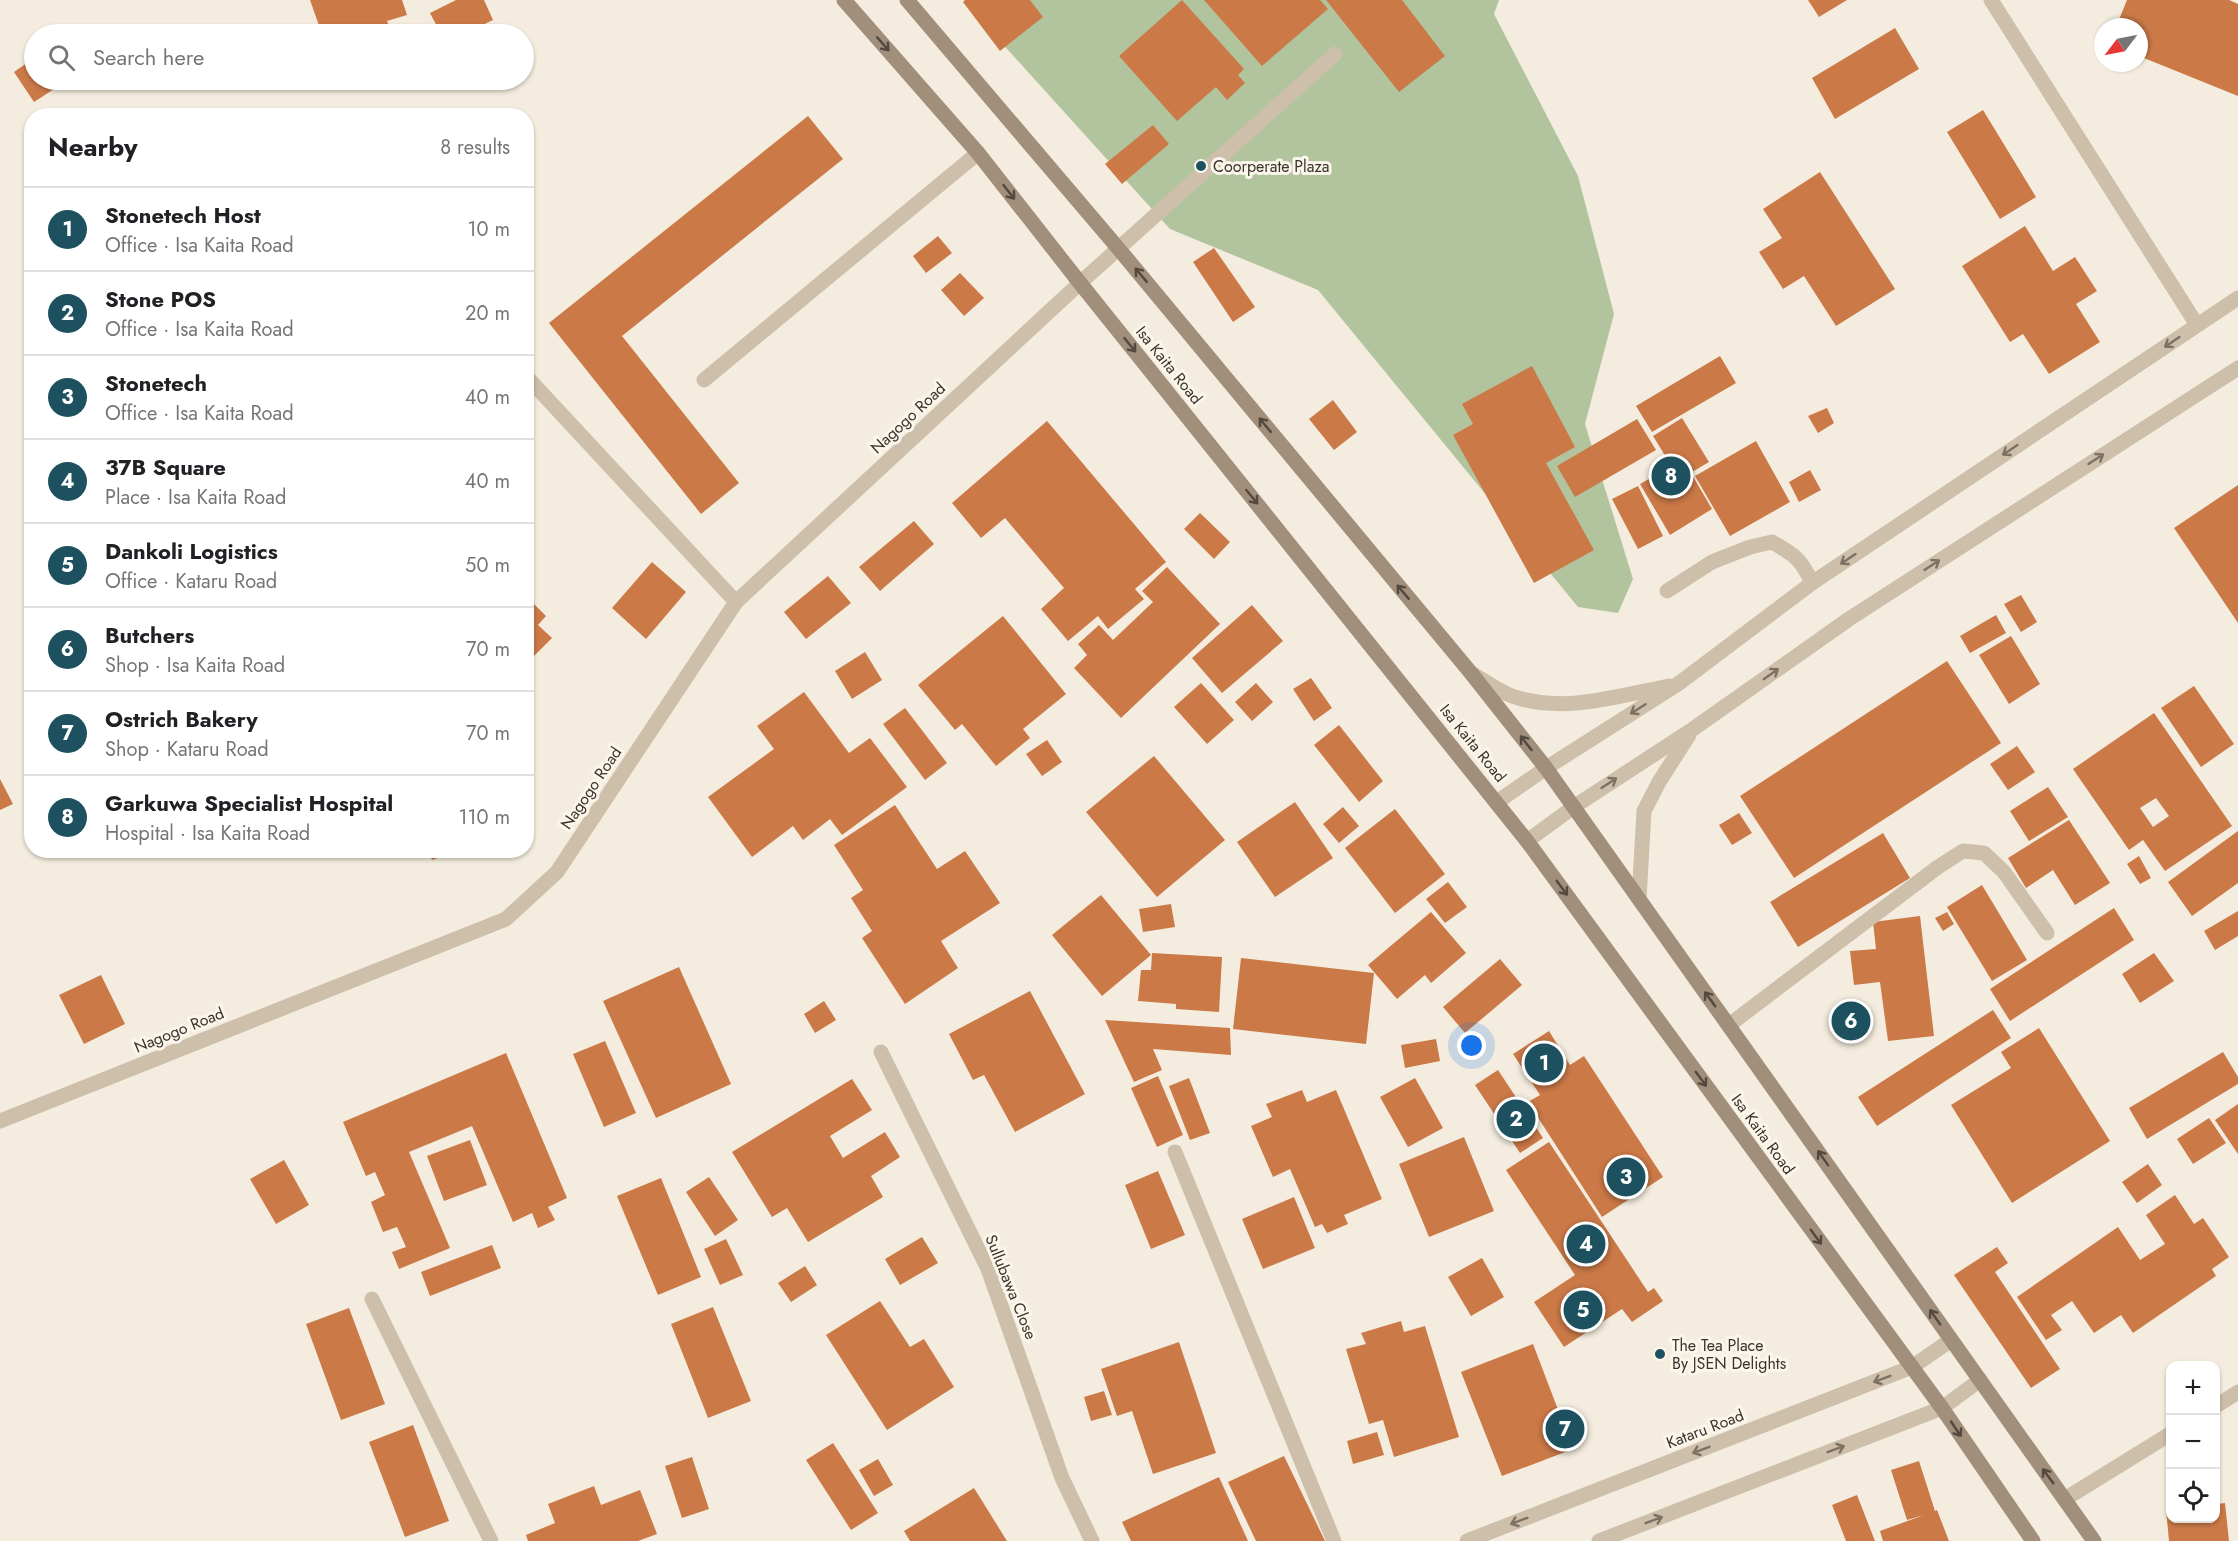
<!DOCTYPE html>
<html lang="en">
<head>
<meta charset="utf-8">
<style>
  :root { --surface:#fff; --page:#f6f6f6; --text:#202124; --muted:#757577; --line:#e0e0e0; --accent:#1d515f }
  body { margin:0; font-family:Jost,sans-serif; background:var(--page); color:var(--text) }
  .controls { position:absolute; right:18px; bottom:18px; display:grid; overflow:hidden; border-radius:12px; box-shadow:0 2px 4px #0004 }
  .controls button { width:54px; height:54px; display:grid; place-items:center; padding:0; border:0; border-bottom:2px solid var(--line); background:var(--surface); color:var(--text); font:30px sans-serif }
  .compass { position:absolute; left:2094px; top:18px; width:54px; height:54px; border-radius:50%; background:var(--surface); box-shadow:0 2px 4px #0004; rotate:238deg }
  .you { position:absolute; left:1472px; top:1046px; width:21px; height:21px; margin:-15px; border:4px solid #fff; border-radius:50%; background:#1a73e8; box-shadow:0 0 0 9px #1a73e833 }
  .badge { display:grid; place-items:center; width:39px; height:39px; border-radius:50%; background:var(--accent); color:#fff; font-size:20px; font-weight:700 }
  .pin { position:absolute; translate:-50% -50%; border:3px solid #fff; box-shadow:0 2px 6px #0006 }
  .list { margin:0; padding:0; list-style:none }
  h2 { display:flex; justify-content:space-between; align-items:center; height:78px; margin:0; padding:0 24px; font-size:26px }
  h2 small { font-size:20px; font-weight:400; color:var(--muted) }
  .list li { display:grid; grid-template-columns:39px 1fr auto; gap:18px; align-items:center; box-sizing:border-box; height:84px; padding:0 24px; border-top:2px solid var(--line) }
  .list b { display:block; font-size:22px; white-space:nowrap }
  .list p { margin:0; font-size:20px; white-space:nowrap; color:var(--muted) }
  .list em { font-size:20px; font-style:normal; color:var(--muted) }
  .icon { flex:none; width:33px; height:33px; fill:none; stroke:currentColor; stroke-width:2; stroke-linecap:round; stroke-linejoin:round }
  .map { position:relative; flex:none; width:2238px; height:1541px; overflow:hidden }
  .search { position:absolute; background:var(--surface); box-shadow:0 2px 4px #0004; left:24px; top:24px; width:510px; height:66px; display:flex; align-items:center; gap:15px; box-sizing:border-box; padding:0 21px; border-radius:33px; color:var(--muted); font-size:22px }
  .panel { position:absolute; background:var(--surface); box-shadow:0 2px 4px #0004; left:24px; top:108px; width:510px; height:750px; border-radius:24px }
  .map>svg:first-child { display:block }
  .green { fill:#b2c49e }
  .building { fill:#cb7947; fill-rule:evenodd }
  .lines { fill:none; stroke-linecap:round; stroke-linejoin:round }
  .service { stroke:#cdbfaa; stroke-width:15 }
  .minor { stroke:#cdbfaa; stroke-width:15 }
  .tertiary { stroke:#cdbfaa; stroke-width:15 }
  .secondary { stroke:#a18e7b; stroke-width:15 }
  .oneway { stroke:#54493e }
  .oneway2 { stroke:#7d7164 }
  .poi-dot { fill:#1d515f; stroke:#fbf6ec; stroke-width:2 }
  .labels { text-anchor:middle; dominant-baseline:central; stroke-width:6; stroke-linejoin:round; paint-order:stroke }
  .poi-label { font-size:16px; fill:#3b322a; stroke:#fbf6ec; text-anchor:start }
  .street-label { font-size:16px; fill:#3b322a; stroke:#fbf6ec }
</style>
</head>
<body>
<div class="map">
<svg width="2238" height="1541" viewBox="0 0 2238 1541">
  <rect width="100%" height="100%" fill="#f4eddf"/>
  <!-- green -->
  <path class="green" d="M965,0H1499L1494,14L1578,176L1614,314L1585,424L1633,579L1618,613L1578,607L1318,290L1170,229L980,19Z"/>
  <!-- building -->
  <path class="building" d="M310,0H402L407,15L387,21L392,34H322Z
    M456,0H484L493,20L464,34H441L430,13Z
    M965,0H1030L1043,17L1000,51L963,2Z
    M1182,0L1244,69L1238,75L1245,83L1227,100L1216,87L1177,121L1119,56Z
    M1204,0H1320L1328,9L1262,66Z
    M1326,0H1402L1445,56L1399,92Z
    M1808,0H1847L1819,17Z
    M2127,0H2229L2238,4V96L2139,56V27H2116Z
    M1895,28L1919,69L1835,119L1812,78Z
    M34,58V80H68L34,102L14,72Z
    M1983,110L2036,197L2000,219L1947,132Z
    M808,116L843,159L622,336L739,483L701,514L549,323Z
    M1153,125L1169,144L1122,184L1105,164Z
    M1820,172L1895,289L1836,326L1804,276L1783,289L1759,252L1782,238L1763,209Z
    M2025,226L2053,271L2075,257L2097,291L2076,304L2100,342L2049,374L2023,334L2010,342L1962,266Z
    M938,236L952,253L926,273L913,256Z
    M1214,248L1255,307L1233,322L1193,262Z
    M960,273L984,298L964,316L941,290Z
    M1720,356L1736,383L1652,432L1636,406Z
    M1532,366L1575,447L1546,463L1594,550L1534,583L1453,435L1473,424L1462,404Z
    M1333,400L1357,432L1334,450L1309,419Z
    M1827,408L1834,423L1818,433L1808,416Z
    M1682,418L1709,462L1682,478L1691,473L1712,509L1670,535L1640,484L1670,467L1678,481L1680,480L1653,436Z
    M1637,419L1656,450L1575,497L1557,466Z
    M1047,421L1166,562L1135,589L1144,599L1108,629L1098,616L1068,641L1041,609L1064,588L1005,518L981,538L952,503Z
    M1756,441L1790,502L1730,536L1695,476Z
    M1810,470L1821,490L1799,502L1789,482Z
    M2238,485V623L2174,528Z
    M1638,486L1663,536L1638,549L1612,499Z
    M1200,513L1230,542L1214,559L1184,529Z
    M914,521L934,544L880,591L859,567Z
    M652,562L686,592L646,639L612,608Z
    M1167,567L1220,624L1121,718L1074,668L1087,655L1078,644L1099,625L1113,640L1153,602L1142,591Z
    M828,576L851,603L806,639L784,612Z
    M2021,595L2037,622L2021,632L2004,604Z
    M526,596L546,616L538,625L552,638L526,664Z
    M1252,605L1283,641L1222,693L1192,658Z
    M1996,615L2006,633L1970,653L1960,636Z
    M1003,616L1066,694L1023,729L1030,738L996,766L962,724L955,730L918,685Z
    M2011,636L2040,684L2009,704L1979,655Z
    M865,652L882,680L852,699L835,671Z
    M1947,661L2001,743L1794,878L1740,796Z
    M1311,678L1332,708L1314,721L1293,689Z
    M1201,683L1234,720L1207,744L1174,707Z
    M1256,683L1273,702L1252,721L1235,702Z
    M2194,686L2234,744L2201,767L2161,708Z
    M804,692L849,753L870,738L907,787L842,835L830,819L803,840L793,826L752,857L708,797L774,749L757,726Z
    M905,708L947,763L925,780L883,724Z
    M2154,713L2232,826L2165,871L2143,840L2129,850L2073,769ZM2156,798L2169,816L2153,827L2140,808Z
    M1339,725L1383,781L1359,802L1314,745Z
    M1047,740L1062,762L1042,776L1026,754Z
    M2017,746L2035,772L2008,790L1990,764Z
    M1154,756L1225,840L1157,897L1086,812Z
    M0,779L13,804L0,810Z
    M2048,787L2068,817L2029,841L2010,811Z
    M1295,802L1333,858L1275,897L1237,842Z
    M895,805L937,869L965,851L1000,903L941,941L958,968L905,1004L862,938L872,931L851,898L863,890L834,845Z
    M1343,807L1359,826L1339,843L1323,824Z
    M1395,809L1445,874L1395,913L1345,848Z
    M1739,813L1752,833L1732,845L1719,825Z
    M2069,820L2110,883L2075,905L2053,870L2026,888L2008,858Z
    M2238,831V883L2192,916L2168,882Z
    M1883,833L1910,878L1798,947L1770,902Z
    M428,850H456L457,851L432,860Z
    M2139,856L2151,878L2140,884L2127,864Z
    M1448,882L1467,907L1445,923L1426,899Z
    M1982,885L2027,960L1992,981L1947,907Z
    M1101,895L1151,955L1102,996L1052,935Z
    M1171,904L1175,927L1143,932L1139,909Z
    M2114,908L2134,940L2010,1021L1990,989Z
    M2238,911V936L2215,950L2204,931Z
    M1431,912L1466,953L1431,983L1425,975L1397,999L1368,965Z
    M1947,912L1954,924L1943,931L1935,918Z
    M1920,916L1934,1036L1888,1041L1880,982L1854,985L1850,951L1876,949L1873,922Z
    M1152,953L1222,957L1219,1012L1176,1009V1004L1138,1001L1141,970H1151Z
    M2154,953L2174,981L2140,1003L2122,974Z
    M1241,958L1374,973L1366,1044L1233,1029Z
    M1500,959L1522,985L1465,1033L1443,1007Z
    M679,967L731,1084L656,1118L603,1001Z
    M101,975L125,1024L84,1044L59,995Z
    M1030,991L1085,1094L1015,1132L984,1075L973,1080L949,1034Z
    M824,1001L836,1020L815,1033L804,1014Z
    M1993,1010L2011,1038L1877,1126L1858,1097Z
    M1105,1020L1230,1028L1231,1055L1153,1049L1162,1070L1134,1082Z
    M2039,1028L2110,1141L2012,1203L1951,1105L2011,1068L2001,1052Z
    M1549,1031L1570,1065L1584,1056L1663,1177L1602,1217L1528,1102L1540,1095L1513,1054Z
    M1436,1039L1440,1061L1405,1068L1401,1045Z
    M605,1041L636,1113L604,1127L573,1054Z
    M2223,1052L2238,1077V1084L2147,1139L2129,1108Z
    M506,1053L567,1198L548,1207L555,1220L538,1228L532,1213L513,1222L472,1126L409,1152L450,1248L399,1269L392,1252L406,1247L397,1227L383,1232L371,1202L385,1195L375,1172L366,1176L343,1122Z
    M1498,1070L1543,1138L1520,1153L1475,1085Z
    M1158,1076L1183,1135L1157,1147L1131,1088Z
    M1189,1078L1210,1133L1190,1140L1169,1086Z
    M1415,1078L1443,1128L1408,1147L1380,1097Z
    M852,1079L872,1110L830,1136L843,1158L885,1132L900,1157L871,1176L883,1197L808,1242L787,1208L772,1217L732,1152Z
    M1302,1090L1307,1102L1336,1090L1382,1199L1344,1215L1348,1224L1327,1233L1322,1224L1315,1227L1290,1169L1273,1177L1251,1126L1272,1117L1266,1104Z
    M2238,1104V1154L2215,1120Z
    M2209,1118L2226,1143L2193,1164L2177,1139Z
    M1464,1137L1494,1211L1429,1237L1399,1164Z
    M470,1140L487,1185L444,1201L427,1156Z
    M1549,1142L1648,1292L1654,1288L1663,1301L1632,1322L1622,1309L1564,1347L1534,1302L1575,1275L1506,1170Z
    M284,1160L309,1205L276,1224L250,1179Z
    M2148,1164L2162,1185L2137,1203L2122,1182Z
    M1158,1171L1185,1235L1151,1249L1125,1185Z
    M709,1177L738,1220L715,1236L686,1192Z
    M661,1178L701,1277L658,1295L617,1196Z
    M2175,1195L2194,1224L2203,1218L2229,1257L2212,1269L2216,1276L2133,1333L2121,1315L2094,1333L2072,1301L2051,1315L2062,1330L2046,1340L2017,1297L2118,1227L2140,1260L2165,1244L2146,1215Z
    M1294,1197L1315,1248L1263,1269L1242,1219Z
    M922,1237L938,1263L900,1285L885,1259Z
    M726,1239L743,1275L720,1285L704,1249Z
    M492,1245L501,1268L430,1296L421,1272Z
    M1997,1247L2008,1263L1995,1272L2060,1369L2031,1388L1954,1275Z
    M1482,1258L1504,1297L1471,1316L1448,1277Z
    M805,1266L817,1285L791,1302L778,1283Z
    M880,1301L910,1347L924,1339L954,1387L887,1430L826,1335Z
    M713,1307L751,1401L708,1418L671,1324Z
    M349,1308L385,1404L341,1420L306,1324Z
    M1401,1321L1404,1332L1425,1326L1459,1437L1394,1457L1383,1420L1369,1424L1346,1349L1366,1344L1361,1333Z
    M1179,1342L1216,1453L1153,1474L1132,1411L1117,1416L1101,1369Z
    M1533,1344L1573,1449L1502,1476L1461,1372Z
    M1104,1391L1112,1415L1091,1421L1084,1397Z
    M413,1425L449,1521L405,1537L369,1442Z
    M1377,1432L1384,1455L1353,1464L1347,1441Z
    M833,1443L878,1513L851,1530L806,1460Z
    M1284,1456L1325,1541H1256L1228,1482Z
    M692,1457L709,1509L682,1518L665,1466Z
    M878,1459L893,1485L874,1496L859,1470Z
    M1919,1461L1935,1511L1937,1510L1949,1541H1883L1880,1531L1924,1515L1907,1520L1891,1470Z
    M1219,1477L1248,1541H1131L1122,1522Z
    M594,1486L601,1505L640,1490L657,1534L638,1541H528L526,1535L555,1523L548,1504Z
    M974,1488L1007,1541H910L904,1531Z
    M1857,1495L1875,1541H1846L1832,1505Z
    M2225,1503L2229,1541H2169L2166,1509L2170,1508V1518H2216V1504Z"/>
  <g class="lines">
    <!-- service -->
    <path class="service" d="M1080,283L1335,54
      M526,376L736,602
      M704,380L978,153
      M1667,591L1712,562L1750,547L1772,542C1795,555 1801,559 1812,583
      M1729,1025L1938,867L1963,851L1984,853L2004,872L2047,933
      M372,1299L491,1541"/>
    <!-- minor -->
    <path class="minor" d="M1991,0L2197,325
      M881,1052L988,1269L1062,1478L1092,1541
      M0,1121L506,919L557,872L736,602L1080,283
      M1175,1152L1334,1541
      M2216,1406L2238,1392
      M2065,1499L2170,1434"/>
    <!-- tertiary -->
    <path class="tertiary" d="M1471,673C1484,680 1498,691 1512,696C1562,714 1618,696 1669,686
      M1497,802L1546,768L1678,684L1812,583L2238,298
      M1527,841L1575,806L1693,729L1849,619L2238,368
      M1639,899L1644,811L1659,782L1689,735
      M1467,1541L1912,1367L1951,1340
      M1599,1541L1942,1408L1980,1380"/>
    <!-- secondary -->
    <path class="secondary" d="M844,0L978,153L1080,283L1527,841L1942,1408L2033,1541
      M907,0L1118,248L1471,673L1546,768L2094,1541"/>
  </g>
  <!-- one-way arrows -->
  <defs><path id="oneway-shaft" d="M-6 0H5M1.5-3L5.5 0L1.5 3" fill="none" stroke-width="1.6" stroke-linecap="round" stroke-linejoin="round" transform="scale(1.5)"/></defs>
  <g class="oneway">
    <use href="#oneway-shaft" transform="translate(883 44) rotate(49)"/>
    <use href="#oneway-shaft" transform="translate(1009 192) rotate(52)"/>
    <use href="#oneway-shaft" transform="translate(1141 275) rotate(-130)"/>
    <use href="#oneway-shaft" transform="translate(1130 345) rotate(51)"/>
    <use href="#oneway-shaft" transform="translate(1265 425) rotate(-130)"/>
    <use href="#oneway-shaft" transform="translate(1252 497) rotate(51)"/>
    <use href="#oneway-shaft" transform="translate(1403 592) rotate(-130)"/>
    <use href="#oneway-shaft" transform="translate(1526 743) rotate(-128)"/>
    <use href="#oneway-shaft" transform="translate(1562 888) rotate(54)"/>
    <use href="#oneway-shaft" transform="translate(1710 999) rotate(-126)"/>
    <use href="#oneway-shaft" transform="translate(1701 1079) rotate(54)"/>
    <use href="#oneway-shaft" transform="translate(1823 1158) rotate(-125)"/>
    <use href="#oneway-shaft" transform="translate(1816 1237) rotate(54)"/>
    <use href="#oneway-shaft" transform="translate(1935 1317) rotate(-125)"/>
    <use href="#oneway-shaft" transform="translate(1956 1429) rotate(56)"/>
    <use href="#oneway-shaft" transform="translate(2048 1476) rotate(-126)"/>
  </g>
  <g class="oneway2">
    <use href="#oneway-shaft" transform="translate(2172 342) rotate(146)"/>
    <use href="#oneway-shaft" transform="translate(2010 450) rotate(146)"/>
    <use href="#oneway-shaft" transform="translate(2096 459) rotate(-33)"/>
    <use href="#oneway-shaft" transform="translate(1848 559) rotate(146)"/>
    <use href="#oneway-shaft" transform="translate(1932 565) rotate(-33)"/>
    <use href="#oneway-shaft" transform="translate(1771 674) rotate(-35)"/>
    <use href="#oneway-shaft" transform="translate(1638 709) rotate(148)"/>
    <use href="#oneway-shaft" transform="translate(1609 783) rotate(-33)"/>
    <use href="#oneway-shaft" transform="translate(1882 1379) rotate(159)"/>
    <use href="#oneway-shaft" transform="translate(1836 1449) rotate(-21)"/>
    <use href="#oneway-shaft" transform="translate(1701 1450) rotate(159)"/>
    <use href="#oneway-shaft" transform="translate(1654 1520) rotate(-21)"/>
    <use href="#oneway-shaft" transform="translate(1519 1521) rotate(159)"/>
  </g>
  <!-- markers -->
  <g class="poi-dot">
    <circle cx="1201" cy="166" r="6"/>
    <circle cx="1660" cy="1354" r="6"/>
  </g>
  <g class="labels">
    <!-- poi labels -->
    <g class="poi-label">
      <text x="1213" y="166">Coorperate Plaza</text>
      <text x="1672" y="1345">The Tea Place<tspan x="1672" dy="18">By JSEN Delights</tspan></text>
    </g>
    <!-- street labels -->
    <g class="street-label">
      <text transform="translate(1169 365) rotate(51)">Isa Kaita Road</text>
      <text transform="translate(908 418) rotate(-43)">Nagogo Road</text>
      <text transform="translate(1473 743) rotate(51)">Isa Kaita Road</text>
      <text transform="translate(591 788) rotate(-56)">Nagogo Road</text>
      <text transform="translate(179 1030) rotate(-22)">Nagogo Road</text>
      <text transform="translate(1763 1134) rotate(54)">Isa Kaita Road</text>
      <text transform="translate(1011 1287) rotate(68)">Sullubawa Close</text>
      <text transform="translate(1705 1429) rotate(-21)">Kataru Road</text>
    </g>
  </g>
</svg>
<div class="controls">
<button>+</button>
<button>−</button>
<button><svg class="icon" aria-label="locate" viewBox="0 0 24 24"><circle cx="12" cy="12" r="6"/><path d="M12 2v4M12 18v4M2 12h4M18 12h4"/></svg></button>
</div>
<svg class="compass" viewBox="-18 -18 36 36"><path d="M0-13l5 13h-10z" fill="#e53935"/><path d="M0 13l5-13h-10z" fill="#757577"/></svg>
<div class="you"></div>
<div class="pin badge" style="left:1544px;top:1063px">1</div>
<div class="pin badge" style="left:1516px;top:1119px">2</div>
<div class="pin badge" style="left:1626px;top:1177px">3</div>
<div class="pin badge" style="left:1586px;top:1244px">4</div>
<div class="pin badge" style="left:1583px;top:1310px">5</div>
<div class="pin badge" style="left:1851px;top:1021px">6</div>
<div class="pin badge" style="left:1565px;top:1429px">7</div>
<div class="pin badge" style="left:1671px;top:476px">8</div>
<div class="search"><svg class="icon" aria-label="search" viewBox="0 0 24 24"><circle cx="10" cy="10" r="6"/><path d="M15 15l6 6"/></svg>Search here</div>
<section class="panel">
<h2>Nearby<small>8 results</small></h2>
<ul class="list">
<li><span class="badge">1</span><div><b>Stonetech Host</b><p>Office · Isa Kaita Road</p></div><em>10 m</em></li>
<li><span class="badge">2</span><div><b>Stone POS</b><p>Office · Isa Kaita Road</p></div><em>20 m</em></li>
<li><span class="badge">3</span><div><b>Stonetech</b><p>Office · Isa Kaita Road</p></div><em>40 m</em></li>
<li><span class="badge">4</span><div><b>37B Square</b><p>Place · Isa Kaita Road</p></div><em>40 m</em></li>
<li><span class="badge">5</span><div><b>Dankoli Logistics</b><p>Office · Kataru Road</p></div><em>50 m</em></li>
<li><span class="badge">6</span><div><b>Butchers</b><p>Shop · Isa Kaita Road</p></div><em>70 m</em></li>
<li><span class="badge">7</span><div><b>Ostrich Bakery</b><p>Shop · Kataru Road</p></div><em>70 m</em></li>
<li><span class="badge">8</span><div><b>Garkuwa Specialist Hospital</b><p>Hospital · Isa Kaita Road</p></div><em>110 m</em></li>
</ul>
</section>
</div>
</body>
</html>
